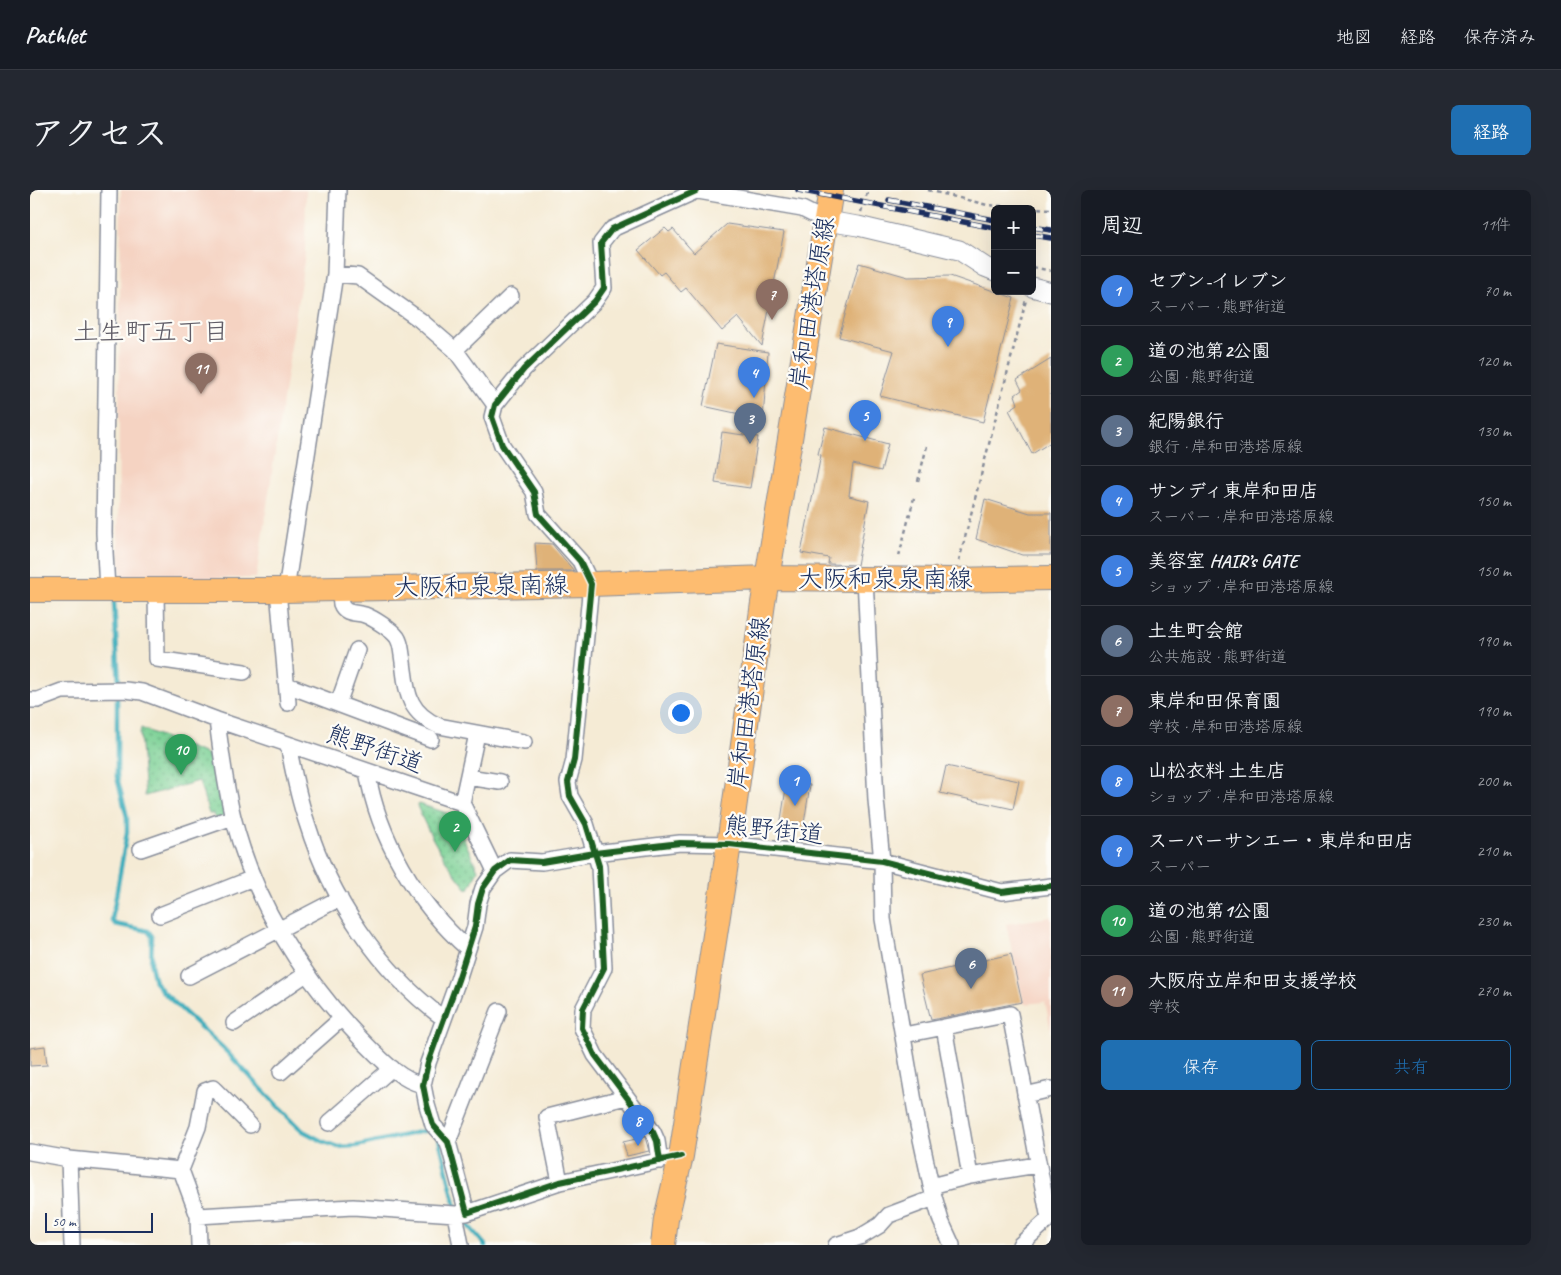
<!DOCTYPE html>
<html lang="ja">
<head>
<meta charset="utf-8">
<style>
  :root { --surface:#171b24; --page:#242831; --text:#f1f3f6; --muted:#9ea1a6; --line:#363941; --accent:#1f6fb2 }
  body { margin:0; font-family:Caveat,"Klee One",sans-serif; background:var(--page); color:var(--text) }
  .controls { position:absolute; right:15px; top:15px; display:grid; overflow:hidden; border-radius:8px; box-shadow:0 5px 20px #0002 }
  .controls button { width:45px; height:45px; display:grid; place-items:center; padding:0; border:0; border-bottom:1px solid var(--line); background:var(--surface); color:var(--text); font:25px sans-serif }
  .scale { position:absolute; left:15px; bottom:12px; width:108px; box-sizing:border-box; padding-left:5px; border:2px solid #1b2f5e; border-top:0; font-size:14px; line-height:18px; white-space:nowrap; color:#1b2f5e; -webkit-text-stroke:4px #fdfcf7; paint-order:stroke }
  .you { position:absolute; left:650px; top:522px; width:18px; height:18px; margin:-12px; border:4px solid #fff; border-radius:50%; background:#1a73e8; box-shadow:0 0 0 8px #1a73e833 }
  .badge { display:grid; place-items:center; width:32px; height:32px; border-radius:50%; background:var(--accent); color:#fff; font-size:16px; font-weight:700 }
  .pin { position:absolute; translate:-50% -41px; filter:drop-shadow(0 1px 2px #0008) }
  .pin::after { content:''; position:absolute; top:26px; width:18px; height:15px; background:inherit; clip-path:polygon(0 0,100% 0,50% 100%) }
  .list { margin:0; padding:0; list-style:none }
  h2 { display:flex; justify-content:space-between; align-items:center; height:65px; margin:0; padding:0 20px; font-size:21px }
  h2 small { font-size:16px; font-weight:400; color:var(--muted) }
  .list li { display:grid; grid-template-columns:32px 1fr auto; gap:15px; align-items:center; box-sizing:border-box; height:70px; padding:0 20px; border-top:1px solid var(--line) }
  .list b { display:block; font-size:19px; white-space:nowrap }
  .list p { margin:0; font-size:16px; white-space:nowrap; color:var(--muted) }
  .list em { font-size:16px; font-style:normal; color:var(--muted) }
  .actions { display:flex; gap:10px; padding:15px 20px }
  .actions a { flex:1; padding:11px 0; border:1px solid var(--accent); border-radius:8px; text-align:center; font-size:18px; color:var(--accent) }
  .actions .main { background:var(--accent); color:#fff }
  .map { position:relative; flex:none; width:1021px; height:1055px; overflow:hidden; border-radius:8px }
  header { display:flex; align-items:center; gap:30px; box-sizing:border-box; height:70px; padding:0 25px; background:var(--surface); border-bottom:1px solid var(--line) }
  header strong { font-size:24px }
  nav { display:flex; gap:28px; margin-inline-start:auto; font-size:18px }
  .intro { display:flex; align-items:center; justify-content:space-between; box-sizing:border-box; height:120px; padding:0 30px }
  h1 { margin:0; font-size:35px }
  .button { padding:12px 22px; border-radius:8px; background:var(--accent); color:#fff; font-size:18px; font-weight:700 }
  main { display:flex; gap:30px; padding:0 30px }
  aside { flex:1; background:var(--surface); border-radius:8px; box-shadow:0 5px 20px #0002 }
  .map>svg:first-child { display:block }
  .built { fill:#f5d3c2 }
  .park { fill:url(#park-dots); stroke:#4a8079 }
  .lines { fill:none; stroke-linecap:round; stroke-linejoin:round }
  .stream { stroke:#3eadbc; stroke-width:4.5 }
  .building { fill:#dfb278 }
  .minor-casing { stroke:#888d9a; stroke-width:18 }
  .tertiary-casing { stroke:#888d9a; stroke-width:21 }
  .primary-casing { stroke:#888d9a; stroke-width:26 }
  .path { stroke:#888d9a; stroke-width:2.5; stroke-dasharray:4 4; stroke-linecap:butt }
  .minor { stroke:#fff; stroke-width:15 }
  .tertiary { stroke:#fff; stroke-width:19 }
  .primary { stroke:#fdbc70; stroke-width:24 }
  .rail-casing { stroke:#1b2f5e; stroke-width:5.5 }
  .rail { stroke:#fdfcf7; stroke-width:4; stroke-dasharray:11; stroke-linecap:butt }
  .cycleway-casing { stroke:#fdfcf7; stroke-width:9 }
  .cycleway { stroke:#1b5e20; stroke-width:6 }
  .labels { text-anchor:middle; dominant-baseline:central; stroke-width:4.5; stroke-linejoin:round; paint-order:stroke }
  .street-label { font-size:25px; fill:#1b2f5e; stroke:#fdfcf7 }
  .neighbourhood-label { font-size:26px; fill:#605d67; stroke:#fdfcf7 }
</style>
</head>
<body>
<header>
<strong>Pathlet</strong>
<nav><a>地図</a><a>経路</a><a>保存済み</a></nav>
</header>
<div class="intro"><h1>アクセス</h1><a class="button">経路</a></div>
<main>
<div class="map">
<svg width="1021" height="1055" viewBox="0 0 1021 1055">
  <defs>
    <pattern id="park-dots" width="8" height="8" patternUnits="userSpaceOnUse" patternTransform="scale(1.25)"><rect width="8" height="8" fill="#7ad094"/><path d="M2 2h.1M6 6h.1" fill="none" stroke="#63a97c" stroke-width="1.8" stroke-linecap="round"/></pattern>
  </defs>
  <rect width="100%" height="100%" fill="#fdfcf7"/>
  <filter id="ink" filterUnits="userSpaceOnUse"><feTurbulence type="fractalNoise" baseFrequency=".02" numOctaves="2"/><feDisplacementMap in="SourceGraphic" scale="10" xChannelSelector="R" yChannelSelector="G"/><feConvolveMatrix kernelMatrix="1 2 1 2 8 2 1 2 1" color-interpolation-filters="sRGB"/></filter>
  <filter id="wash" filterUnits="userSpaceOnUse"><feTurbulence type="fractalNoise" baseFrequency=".0096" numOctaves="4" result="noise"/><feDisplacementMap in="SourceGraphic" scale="20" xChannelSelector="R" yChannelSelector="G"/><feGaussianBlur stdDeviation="1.12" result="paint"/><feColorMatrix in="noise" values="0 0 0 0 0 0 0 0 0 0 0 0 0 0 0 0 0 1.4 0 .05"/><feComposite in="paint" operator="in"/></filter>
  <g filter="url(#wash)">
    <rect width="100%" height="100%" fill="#f5ebd5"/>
    <!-- built -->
    <path class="built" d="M91,0H276L275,64L226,388L92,389L88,345Z
      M1021,727V841L1015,812L994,814L976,734Z"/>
    <!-- park -->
    <path class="park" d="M111,538L186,568L196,621L192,627L186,630L184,624H179L169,591L115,606L110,543Z
      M389,614L423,625L448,680L439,699H437C416,674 400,647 387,616Z"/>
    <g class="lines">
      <!-- stream -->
      <path class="stream" d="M84,413L89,494
        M87,508V587L97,627V642L82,730L85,734L118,741L122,746L121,775L125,792L134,803L194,859L260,929L273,941L292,951L308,957L326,956L398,940L402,942
        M409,949L426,1018
        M435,1032L455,1055"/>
    </g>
    <g id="blocks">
      <!-- building -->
      <path class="building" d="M697,34L754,42L732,156L708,127L692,141L656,98L651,102L634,82L630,85L608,60L635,38L639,42L643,39L664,63Z
        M829,73L878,87L920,86L984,108L953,232L850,206L864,161L809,147Z
        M686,154L738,162L733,229L673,216Z
        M1021,169V252L1002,264L979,220L988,214L985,205L992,200L987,190Z
        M795,237L858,254L851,281L823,274L819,306L839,311L827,375L798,374L799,368L771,363L791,265L788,264Z
        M692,242L728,247L720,298L685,293Z
        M955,309L1000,323H1021V365H992L946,349Z
        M505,353L522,354L544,381H507Z
        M916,576L989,591L983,619L910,603Z
        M757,592L780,595L773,640L750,636Z
        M981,764L992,812L901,830L890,785Z
        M15,856L17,875L0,876V858Z
        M615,947L619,961L597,966L593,952Z"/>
    </g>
  </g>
  <g filter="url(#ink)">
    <use href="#blocks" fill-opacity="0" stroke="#888d9a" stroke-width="1"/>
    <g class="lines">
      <defs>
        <path id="minor" d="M662,0L772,19L796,31
          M305,84L328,86L390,130L425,160L465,215
          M425,160L481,106
          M835,388L846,610L852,671L853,729L888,935L901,996L911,1031L922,1055
          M311,399C311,403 310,410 311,414C315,425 327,422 335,425C343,428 362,440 367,447C371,453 371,459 372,465C377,497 374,521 409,536L494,552
          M77,400L74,343L79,0
          M126,400L127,469L214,482
          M248,400L258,513
          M256,400L305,84L308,0
          M257,495L401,549
          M0,510H8L32,501L95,500L112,502L187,530L432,613L465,681
          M308,514L327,460
          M187,530C191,562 195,595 203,627C224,711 271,787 331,849C348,866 369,890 393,895
          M258,554C263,581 268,607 277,633C300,707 350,782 413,828
          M337,581C348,648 387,714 438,759
          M438,587L470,592
          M432,613L447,544
          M111,659L203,627
          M130,725L223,688
          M159,786L310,708
          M204,833L276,784
          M914,837L940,986
          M874,845L980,824L1019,1029
          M251,882L311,829
          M995,905L1021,899
          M299,933L362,878
          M418,952L469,821
          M0,962L39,969L151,980L168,1026L169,1055
          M651,966L530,992L437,1023L418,952L403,935L397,915L393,895L398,873L428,790L445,737L448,714L453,698L465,681L480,670L512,672L565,663L650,653L699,654L852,671L972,702L1021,696
          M39,969L42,1055
          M630,971L627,951L623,942L565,865L552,838L553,819L574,778L569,676L556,634L540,606L538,592L544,570L561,394L550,371L508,324L504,302L472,255L462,227L465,215L494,179L565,111L574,98L571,53L582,39L666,1
          M151,980L168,937L175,901L183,898L220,935
          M530,992L517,927L596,907
          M901,996L940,986L1007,975
          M425,1024L431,1055
          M168,1026L323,1017L425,1024L437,1023
          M806,1055L830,1047L850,1035L859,1025L904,1008
          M990,1055L1021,1027"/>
        <path id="tertiary" d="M796,31L828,36L929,60L955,77L965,81
          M1002,97L1021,102"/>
        <path id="primary" d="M0,400H256L561,394L737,388L924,390L1021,388
          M633,1055L636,1029L651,966L699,654L733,413L801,0"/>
      </defs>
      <!-- minor casing -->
      <use href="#minor" class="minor-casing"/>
      <!-- tertiary casing -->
      <use href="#tertiary" class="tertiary-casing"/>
      <!-- primary casing -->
      <use href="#primary" class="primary-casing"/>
      <!-- path -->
      <path class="path" d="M898,0L957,15L1021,19
        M831,22L838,0
        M1003,77L1021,81
        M888,291L897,256
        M869,366L885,304
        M929,371L996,110"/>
      <!-- minor -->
      <use href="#minor" class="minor"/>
      <!-- tertiary -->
      <use href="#tertiary" class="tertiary"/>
      <!-- primary -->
      <use href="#primary" class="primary"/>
      <defs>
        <path id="rail" d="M768,0L965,38
          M859,10L965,30
          M1002,37L1021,40
          M1002,45L1021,48"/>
      </defs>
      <!-- rail casing -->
      <use href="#rail" class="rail-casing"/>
      <!-- rail -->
      <use href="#rail" class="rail"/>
      <defs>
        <path id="cycleway" d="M651,966L530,992L437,1023L418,952L403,935L397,915L393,895L398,873L428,790L445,737L448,714L453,698L465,681L480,670L512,672L565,663L650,653L699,654L852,671L972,702L1021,696
          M630,971L627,951L623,942L565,865L552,838L553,819L574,778L569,676L556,634L540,606L538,592L544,570L561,394L550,371L508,324L504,302L472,255L462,227L465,215L494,179L565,111L574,98L571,53L582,39L666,1"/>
      </defs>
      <!-- cycleway casing -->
      <use href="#cycleway" class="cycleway-casing"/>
      <!-- cycleway -->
      <use href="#cycleway" class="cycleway"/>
    </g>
  </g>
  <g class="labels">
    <!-- street labels -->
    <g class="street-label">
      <text transform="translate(782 113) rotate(-81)">岸和田港塔原線</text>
      <text x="855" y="389">大阪和泉泉南線</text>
      <text transform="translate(451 396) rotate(-1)">大阪和泉泉南線</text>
      <text transform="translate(719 513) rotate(-82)">岸和田港塔原線</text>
      <text transform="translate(345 559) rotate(19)">熊野街道</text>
      <text transform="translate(744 640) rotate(6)">熊野街道</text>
    </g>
    <!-- neighbourhood labels -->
    <g class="neighbourhood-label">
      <text x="121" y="141">土生町五丁目</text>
    </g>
  </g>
</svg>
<div class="controls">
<button>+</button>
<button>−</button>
</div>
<div class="scale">50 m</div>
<div class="you"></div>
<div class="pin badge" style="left:765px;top:616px;background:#3f7fe0">1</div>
<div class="pin badge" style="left:425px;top:662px;background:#2e9e5b">2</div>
<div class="pin badge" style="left:720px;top:254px;background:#5c6f8a">3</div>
<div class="pin badge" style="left:724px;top:208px;background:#3f7fe0">4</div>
<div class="pin badge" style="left:835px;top:251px;background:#3f7fe0">5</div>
<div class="pin badge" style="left:941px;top:799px;background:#5c6f8a">6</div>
<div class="pin badge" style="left:742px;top:130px;background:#8d6e63">7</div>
<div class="pin badge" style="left:608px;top:956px;background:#3f7fe0">8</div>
<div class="pin badge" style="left:918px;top:157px;background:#3f7fe0">9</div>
<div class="pin badge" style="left:151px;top:585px;background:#2e9e5b">10</div>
<div class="pin badge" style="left:171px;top:204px;background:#8d6e63">11</div>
</div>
<aside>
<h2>周辺<small>11件</small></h2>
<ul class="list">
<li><span class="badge" style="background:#3f7fe0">1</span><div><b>セブン-イレブン</b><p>スーパー · 熊野街道</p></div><em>70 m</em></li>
<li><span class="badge" style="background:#2e9e5b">2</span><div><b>道の池第2公園</b><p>公園 · 熊野街道</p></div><em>120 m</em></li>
<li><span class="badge" style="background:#5c6f8a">3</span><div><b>紀陽銀行</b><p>銀行 · 岸和田港塔原線</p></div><em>130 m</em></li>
<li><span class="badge" style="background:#3f7fe0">4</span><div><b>サンディ東岸和田店</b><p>スーパー · 岸和田港塔原線</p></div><em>150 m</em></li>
<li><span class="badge" style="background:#3f7fe0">5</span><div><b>美容室 HAIR’s GATE</b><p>ショップ · 岸和田港塔原線</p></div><em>150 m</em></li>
<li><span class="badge" style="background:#5c6f8a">6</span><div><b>土生町会館</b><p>公共施設 · 熊野街道</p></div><em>190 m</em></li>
<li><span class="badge" style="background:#8d6e63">7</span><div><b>東岸和田保育園</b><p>学校 · 岸和田港塔原線</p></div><em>190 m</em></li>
<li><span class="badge" style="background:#3f7fe0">8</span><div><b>山松衣料 土生店</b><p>ショップ · 岸和田港塔原線</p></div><em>200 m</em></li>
<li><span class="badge" style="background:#3f7fe0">9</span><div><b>スーパーサンエー・東岸和田店</b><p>スーパー</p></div><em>210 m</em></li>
<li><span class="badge" style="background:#2e9e5b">10</span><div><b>道の池第1公園</b><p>公園 · 熊野街道</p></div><em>230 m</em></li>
<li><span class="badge" style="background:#8d6e63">11</span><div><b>大阪府立岸和田支援学校</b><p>学校</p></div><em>270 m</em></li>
</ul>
<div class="actions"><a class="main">保存</a><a>共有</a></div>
</aside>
</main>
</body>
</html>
